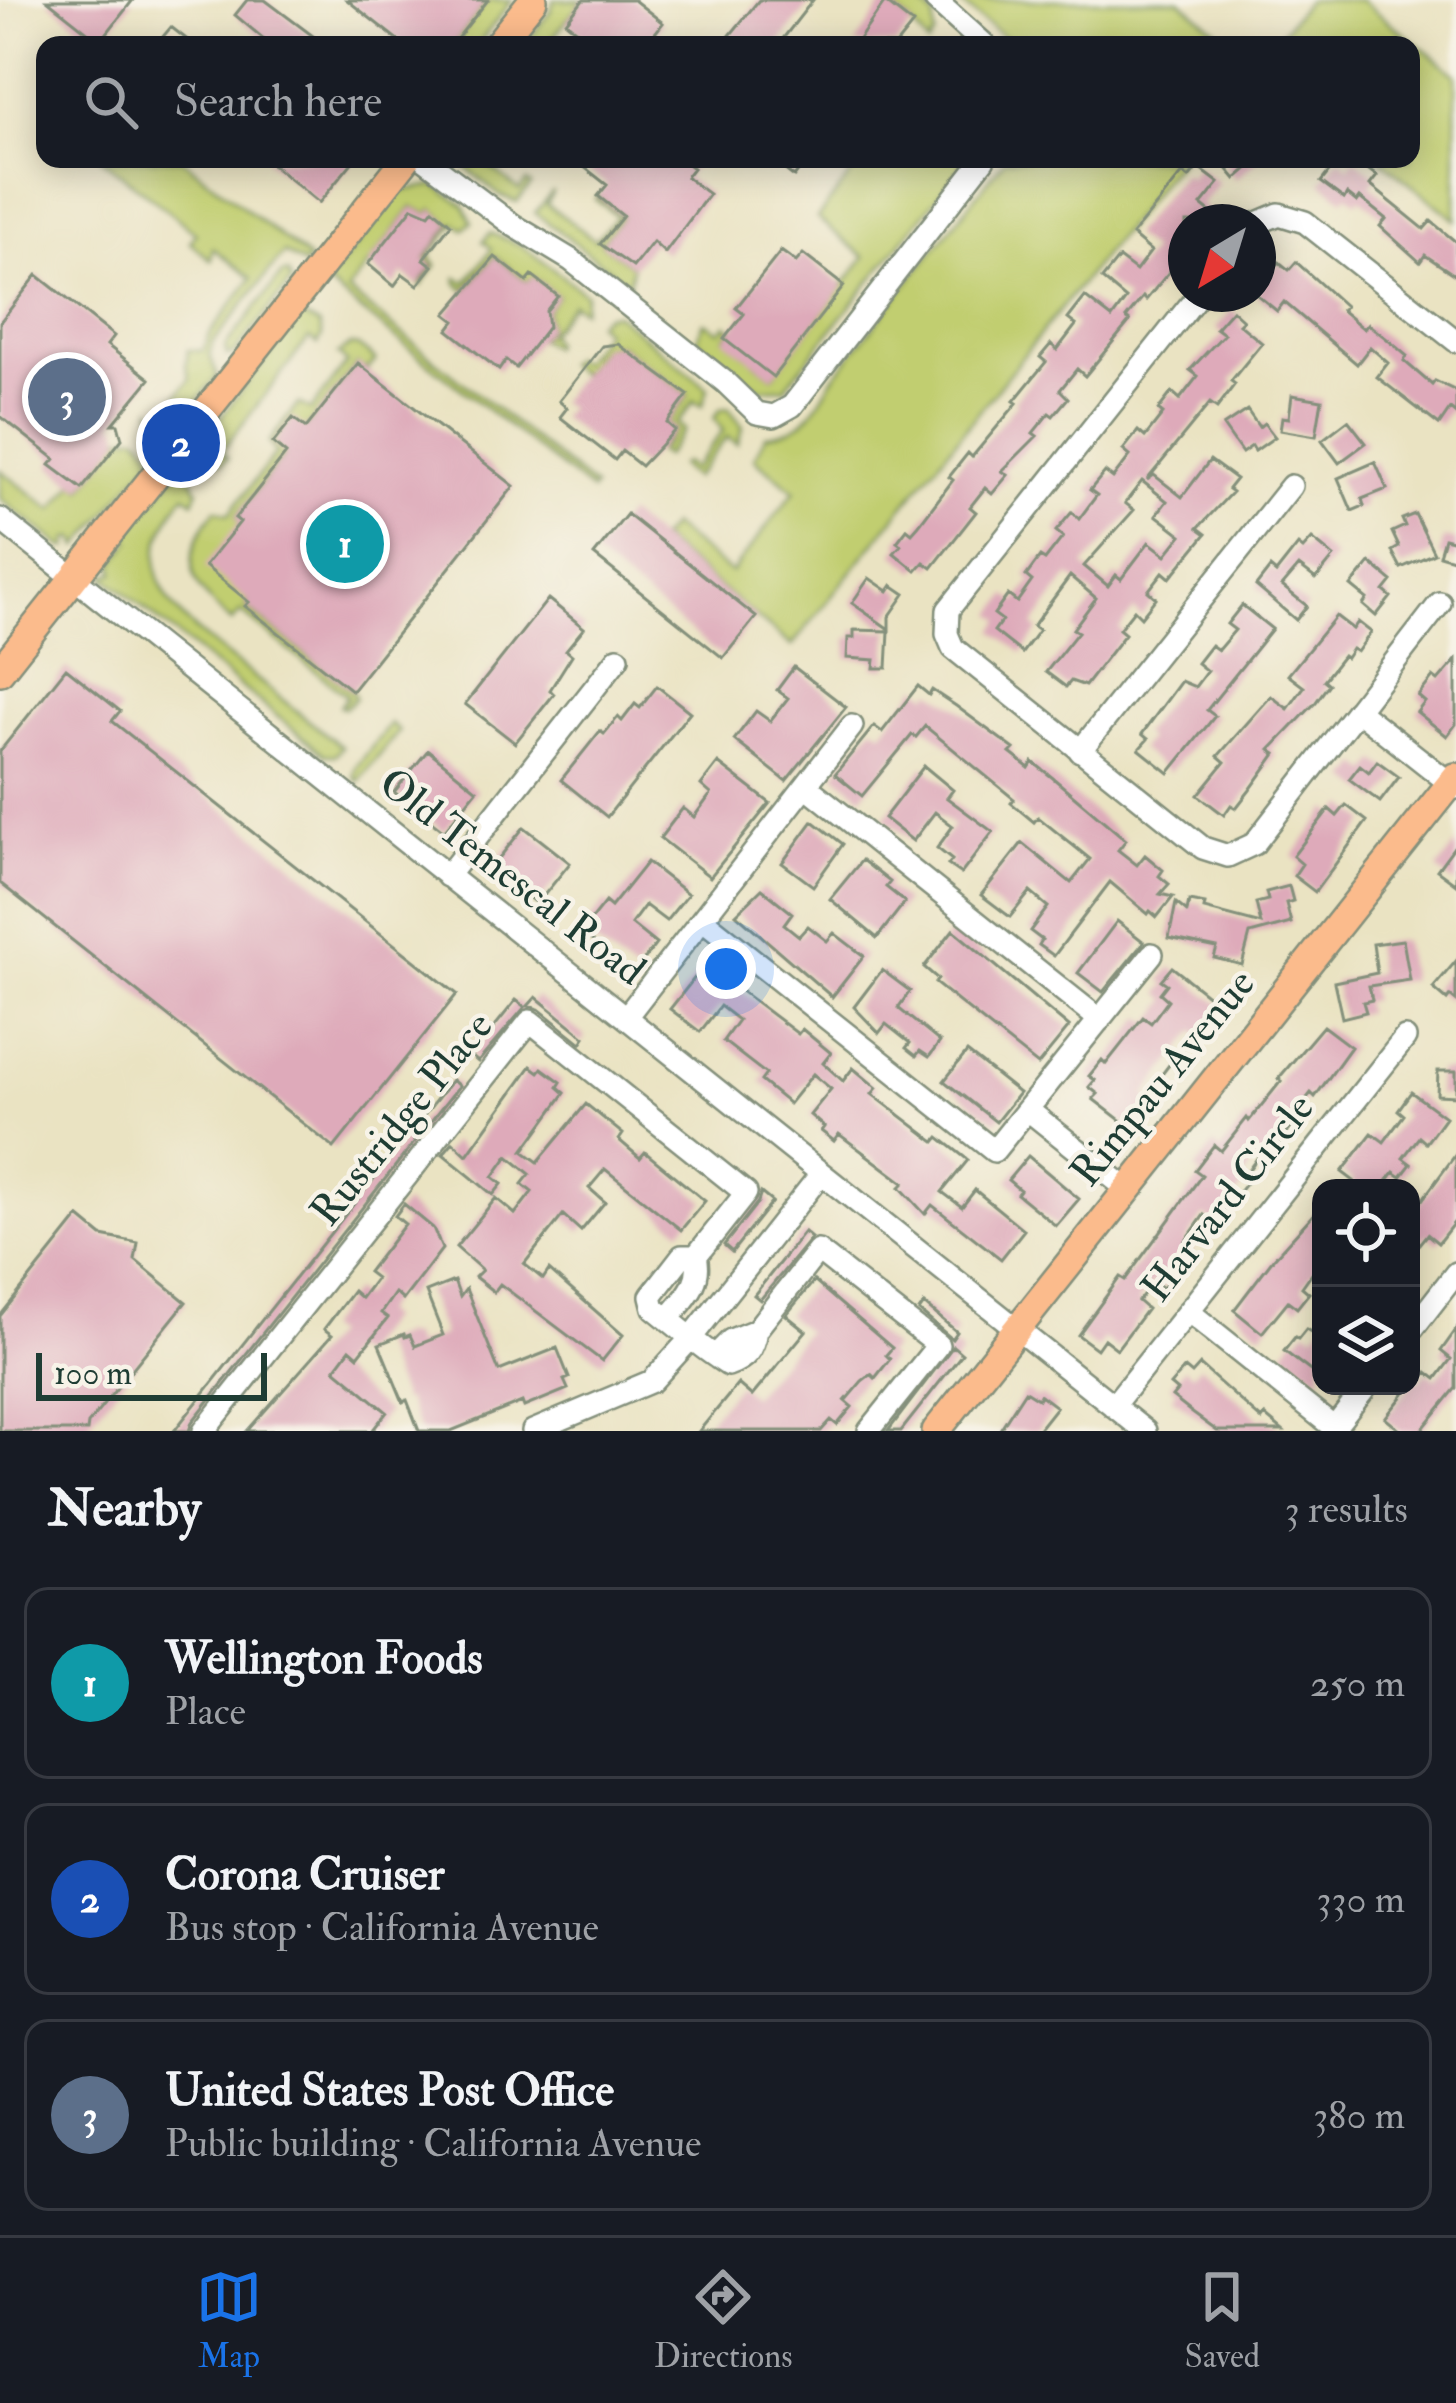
<!DOCTYPE html>
<html lang="en">
<head>
<meta charset="utf-8">
<style>
  :root { --surface:#171b24; --page:#242831; --text:#f1f3f6; --muted:#9ea1a6; --line:#363941; --accent:#1a73e8 }
  body { margin:0; font-family:"IM FELL Double Pica",serif; background:var(--page); color:var(--text) }
  .controls { position:absolute; right:36px; bottom:36px; display:grid; overflow:hidden; border-radius:24px; box-shadow:0 6px 30px #0003 }
  .controls button { width:108px; height:108px; display:grid; place-items:center; padding:0; border:0; border-bottom:3px solid var(--line); background:var(--surface); color:var(--text); font:60px sans-serif }
  .compass { position:absolute; left:1168px; top:204px; width:108px; height:108px; border-radius:50%; background:var(--surface); box-shadow:0 6px 30px #0003; rotate:218deg }
  .scale { position:absolute; left:36px; bottom:30px; width:231px; box-sizing:border-box; padding-left:12px; border:6px solid #1f3d34; border-top:0; font-size:33px; line-height:42px; white-space:nowrap; color:#1f3d34; -webkit-text-stroke:9px #f7f3e8; paint-order:stroke }
  .you { position:absolute; left:726px; top:969px; width:42px; height:42px; margin:-30px; border:9px solid #fff; border-radius:50%; background:#1a73e8; box-shadow:0 0 0 18px #1a73e833 }
  .badge { display:grid; place-items:center; width:78px; height:78px; border-radius:50%; background:var(--accent); color:#fff; font-size:39px; font-weight:700 }
  .pin { position:absolute; translate:-50% -50%; border:6px solid #fff; box-shadow:0 3px 12px #0006 }
  .list { margin:0; padding:0; list-style:none }
  h2 { display:flex; justify-content:space-between; align-items:center; height:156px; margin:0; padding:0 48px; font-size:51px }
  h2 small { font-size:39px; font-weight:400; color:var(--muted) }
  .list li { display:grid; grid-template-columns:78px 1fr auto; gap:36px; align-items:center; box-sizing:border-box; height:192px; margin:0 24px 24px; padding:0 24px; border:3px solid var(--line); border-radius:24px }
  .list b { display:block; font-size:45px; white-space:nowrap }
  .list p { margin:0; font-size:39px; white-space:nowrap; color:var(--muted) }
  .list em { font-size:39px; font-style:normal; color:var(--muted) }
  .icon { flex:none; width:66px; height:66px; fill:none; stroke:currentColor; stroke-width:2; stroke-linecap:round; stroke-linejoin:round }
  .map { position:relative; flex:none; width:1456px; height:1431px; overflow:hidden }
  .search { position:absolute; background:var(--surface); box-shadow:0 6px 30px #0003; left:36px; right:36px; top:36px; height:132px; display:flex; align-items:center; gap:30px; box-sizing:border-box; padding:0 42px; border-radius:24px; color:var(--muted); font-size:45px }
  .sheet { height:804px; background:var(--surface) }
  nav { display:flex; justify-content:space-around; align-items:center; box-sizing:border-box; height:168px; border-top:3px solid var(--line); background:var(--surface); font-size:33px; color:var(--muted) }
  nav a { display:grid; justify-items:center; gap:6px }
  nav .on { color:var(--accent) }
  .map>svg:first-child { display:block }
  .green { fill:#c1ce70; stroke:#708652; stroke-width:3 }
  .building { fill:#deaaba; fill-rule:evenodd }
  .lines { fill:none; stroke-linecap:round; stroke-linejoin:round }
  .minor-casing { stroke:#84907b; stroke-width:26 }
  .major-casing { stroke:#84907b; stroke-width:32 }
  .minor { stroke:#fff; stroke-width:21 }
  .major { stroke:#fbbb8c; stroke-width:27 }
  .labels { text-anchor:middle; dominant-baseline:central; stroke-width:9; stroke-linejoin:round; paint-order:stroke }
  .street-label { font-size:42px; fill:#1f3d34; stroke:#f7f3e8 }
</style>
</head>
<body>
<div class="map">
<svg width="1456" height="1431" viewBox="0 0 1456 1431">
  <rect width="100%" height="100%" fill="#f7f3e8"/>
  <filter id="ink" filterUnits="userSpaceOnUse"><feTurbulence type="fractalNoise" baseFrequency=".00833" numOctaves="2"/><feDisplacementMap in="SourceGraphic" scale="24" xChannelSelector="R" yChannelSelector="G"/><feConvolveMatrix kernelMatrix="1 2 1 2 8 2 1 2 1" color-interpolation-filters="sRGB"/></filter>
  <filter id="wash" filterUnits="userSpaceOnUse"><feTurbulence type="fractalNoise" baseFrequency=".004" numOctaves="4" result="noise"/><feDisplacementMap in="SourceGraphic" scale="48" xChannelSelector="R" yChannelSelector="G"/><feGaussianBlur stdDeviation="2.7" result="paint"/><feColorMatrix in="noise" values="0 0 0 0 0 0 0 0 0 0 0 0 0 0 0 0 0 1.4 0 .05"/><feComposite in="paint" operator="in"/></filter>
  <g filter="url(#wash)">
    <rect width="100%" height="100%" fill="#eae3c2"/>
    <!-- green -->
    <path class="green" d="M488,0H512L478,45H452Z
      M554,0H583L547,45H524L550,12Z
      M883,0H917L934,17L935,35L928,45L912,23Z
      M956,0H1180L1235,45H1014Z
      M1307,0H1361L1456,74V220L1379,159H1411V45H1271Z
      M102,159H182L309,259L304,265L284,253L213,343L210,355L217,376L174,430L166,424L156,436L152,409L160,418L190,379L186,365L188,350L203,351L211,332L252,278L213,248L211,260L190,242L196,233Z
      M456,159H480L519,190L526,182L531,185L517,202L499,195Z
      M863,159H968L785,388L760,389L702,344L697,339L704,322L720,331L726,324L732,329L725,338L773,376L865,257L817,218Z
      M1005,159H1180L792,646L659,539L671,526L731,573L795,491L754,458L766,435C804,433 815,409 833,378Z
      M435,185L464,205L472,222L464,229L455,223L429,256L436,265L420,287L432,266L424,259L451,224L433,209L429,214L413,207L348,291L594,487L591,491L326,283L400,191Z
      M553,191L547,204L595,240L617,216L595,199L598,196L623,216L601,244L632,266L629,284L535,213Z
      M490,233L521,245L586,294L582,310L572,303L547,335L553,341L551,347L539,339L548,327L546,311L557,296L533,277L527,282L495,256L465,290L457,283V278L466,282L492,249L483,241Z
      M282,274H288L291,282L234,354L227,355L225,347Z
      M615,313L708,388L702,406L694,401L677,423L684,430L665,456L658,452L675,430L667,423L688,395L618,344L602,347L580,374L566,364L571,358L580,363L605,331L596,323L604,315Z
      M304,317L320,326L322,336L318,344L309,338L222,451L228,458L222,463L204,459L196,448L298,319Z
      M351,345L358,346L376,360L367,370L357,364L236,517L240,522L249,602L246,607L352,691L355,698L345,708L340,707L347,696L241,612L232,622C186,584 179,558 216,509L229,514L276,453L269,442L298,404L311,410L347,363L338,354Z
      M729,408L743,427L737,444L727,437L694,478L679,466L684,463L693,469L723,431L714,418L721,409Z
      M138,435L152,450V458L79,547L75,538L68,540V548L63,547L0,499V470L53,510L75,483L83,489L121,437Z
      M178,470L192,478L198,491L194,501L185,494C121,578 176,616 240,666C274,693 308,720 342,747L335,755H325L104,576L115,573L114,563L131,541L126,536Z
      M390,724L399,731L358,782L354,776L356,767Z"/>
    <g id="blocks">
      <!-- building -->
      <path class="building" d="M47,0H133L100,42Z
        M247,0H265L325,45H271L235,15Z
        M347,0H488L452,45H404Z
        M583,0H634L663,23L652,37L662,45H595L566,22Z
        M759,0H813L778,45H722Z
        M885,2L913,24L896,45H855Z
        M171,27L194,45H156Z
        M265,159H355L319,203Z
        M574,159H681L693,168L686,177L709,194L665,253L653,242L633,267L600,244L623,216L598,196L607,185Z
        M771,159H808L794,177Z
        M1234,159H1259L1236,179L1225,166Z
        M1339,159L1349,166L1354,159L1377,176L1370,185L1424,229L1431,221L1456,242V276L1425,255L1420,262L1380,226L1386,219L1360,198L1357,202L1347,194L1344,199L1321,182Z
        M1198,167L1219,183L1201,205L1212,214L1205,222H1186V235L1175,248L1183,255L1146,300L1143,297L1126,318L1130,321L1085,376L1077,369L1060,390L1068,398L1053,416L1049,413L1033,433L1037,436L1002,471L1008,475L992,494L985,488L970,507L976,512L932,568L924,562L916,571L894,553L901,545L897,542L907,529L912,533L919,525L953,480L949,477L968,453L972,457L1017,403L1014,401L1046,362L1040,357L1051,344L1057,350L1076,325L1068,319L1085,297L1112,318L1126,299L1102,279L1119,258L1136,271L1151,251L1132,235L1183,173L1189,178Z
        M413,207L429,214L433,209L451,224L424,259L433,266L418,285L403,274L394,286L368,264Z
        M781,251L796,262L803,254L844,286L773,377L724,339L744,314L736,308Z
        M495,257L527,282L532,276L558,296L546,311L548,327L516,368L506,360L499,370L448,330L455,321L446,314Z
        M1279,262L1289,270L1296,262L1345,306L1341,310L1364,329L1368,324L1387,339L1407,356L1404,361L1432,385L1435,381L1456,391V414L1450,409L1439,425L1377,377L1388,363L1370,347L1357,364L1284,302L1277,311L1256,294Z
        M37,275L114,336L107,345L150,379L113,424H118L122,439L82,489L50,465L55,459L0,416V322Z
        M1232,310L1243,320L1239,324L1262,343L1231,381L1235,384L1217,408L1210,403L1147,480L1154,475L1182,497L1210,460L1236,479L1228,489L1232,492L1198,528L1206,534L1170,578L1163,572L1148,591L1156,598L1141,617L1134,610L1119,629L1125,634L1085,686L1071,681L1066,687L1046,672L1078,632L1073,629L1096,598L1070,576L1033,626L1039,630L1022,653L994,631L1002,620L994,614L1008,595L1017,602L1032,581L1026,576L1040,557L1045,560L1063,537L1056,531L1072,512L1079,519L1097,495L1090,490L1105,472L1113,478L1130,456L1123,450L1138,431L1145,437L1163,414L1158,410L1172,392L1180,399L1198,376L1190,370L1224,334L1216,328ZM1142,481L1167,501L1156,515L1182,535L1166,555L1149,542L1121,579L1116,575L1108,586L1084,566L1134,510L1125,503Z
        M618,344L688,395L667,423L675,430L641,466L622,451L615,460L560,417L567,408L559,401L602,346Z
        M358,363L514,486L352,691L245,606L249,602L205,566L240,522L235,518L286,454L273,443L293,418L306,428Z
        M1292,395L1322,400L1316,436L1280,430L1282,417L1289,418Z
        M1247,410L1259,427L1264,423L1275,437L1255,451L1252,446L1242,453L1223,426Z
        M1348,420L1366,443L1339,463L1322,440Z
        M1375,462L1387,489L1362,499L1364,506L1352,511L1338,478Z
        M627,514L756,617L723,658L594,555Z
        M1415,514L1434,553L1401,568L1392,551L1399,547L1392,532L1405,526L1402,519Z
        M1444,538L1456,541V560L1439,555Z
        M1312,539L1334,557L1316,579L1299,566L1282,586L1307,606L1296,620L1256,586L1270,568L1276,573L1298,545L1303,549Z
        M1370,563L1392,581L1384,591L1391,597L1376,616L1363,605L1367,599L1351,586Z
        M869,578L888,591L892,585L905,594L889,617V629L852,603Z
        M548,599L584,628L566,650L572,655L550,690L554,694L515,743L465,704Z
        M1242,605L1272,629L1207,710L1215,716L1169,773L1139,749L1148,739L1142,734L1181,681L1195,687L1207,671L1197,663L1211,645L1218,650L1235,630L1227,624Z
        M1336,616L1353,629L1358,622L1371,632L1357,652L1352,649L1346,658L1343,656L1324,680L1329,684L1316,702L1270,750L1276,754L1250,790L1236,808L1231,805L1224,815L1198,795L1225,762L1218,756L1271,696L1288,709L1304,687L1288,675Z
        M854,630L889,631L887,668H874L875,660L847,658L848,638H854Z
        M1456,660V724L1447,736L1417,712L1425,702L1418,696L1433,677L1438,681Z
        M794,667L846,707L786,781L734,740L756,711L770,721L788,698L777,690Z
        M66,668L120,711L112,721L457,994L334,1148L0,883V751Z
        M657,686L690,712L607,817L561,780L600,731L604,734L618,717L622,721L635,704L640,708Z
        M918,686L929,695L932,690L956,706L1014,749L1010,753L1029,768L1033,762L1053,778L1126,840L1118,850L1137,865L1145,855L1163,870L1159,876L1169,884L1160,894L1173,897L1157,917L1150,911L1148,914L1110,882L1054,956L1039,945L1042,940L1030,931L1048,907L1030,892L1010,917L981,895L1022,843L1071,883L1090,859L1038,817L1034,822L1011,803L1014,799L925,726L916,737L912,735L862,796L835,774L874,726L882,732Z
        M428,750L477,790L444,831L394,792Z
        M1377,761L1399,777L1380,802L1349,779L1360,765L1369,772Z
        M718,763L770,803L710,877L660,838L683,808L694,817L711,794L701,785Z
        M924,766L953,790L947,798L993,832L961,874L948,865L952,860L937,848L953,826L935,812L913,841L884,818Z
        M1346,805L1367,821L1315,892L1294,876L1302,864L1293,856L1329,809L1337,816Z
        M813,821L843,844L813,886L782,863Z
        M524,827L570,863L537,904L491,868Z
        M1456,844V884L1437,870Z
        M862,860L890,882L886,887L905,902L877,938L830,899Z
        M647,862L688,894L666,921L645,905L631,924L656,944L634,973L581,932L605,902L611,907Z
        M1289,886L1293,901L1286,903L1291,923L1250,934L1242,965L1214,958L1217,948L1169,938L1176,903L1187,912L1189,901L1205,904L1204,909L1261,924L1256,903L1268,900L1266,892Z
        M762,889L792,913L784,924L799,936L808,926L827,941L834,933L864,956L832,997L736,914Z
        M1117,921L1144,942L1103,992L1078,973Z
        M953,930L1069,1027L1038,1065L935,983L938,979L924,967Z
        M1403,940L1410,980L1369,986L1372,1000L1363,1002L1366,1012L1342,1018L1334,982L1377,973L1373,944Z
        M711,957L741,980L736,987L798,1034L802,1029L831,1053L823,1063L843,1081L853,1068L877,1088L872,1094L935,1142L939,1137L968,1160L942,1192L962,1207L975,1190L1024,1230L1001,1259L932,1205L925,1214L900,1187L904,1183L839,1134L834,1141L821,1131L824,1127L810,1115L831,1089L813,1074L789,1104L761,1081L766,1074L723,1041L738,1020L720,1006L700,1032L670,1009Z
        M1456,961V1001L1450,996L1447,1000L1433,988Z
        M1172,967L1224,1008L1201,1036L1195,1031L1146,1095L1155,1102L1133,1130L1093,1099L1098,1094L1089,1087L1095,1080L1089,1076L1102,1060L1106,1064L1143,1017L1151,1023L1168,1000L1160,993L1167,984L1161,980Z
        M882,970L910,991L898,1008L940,1042L929,1057L920,1051L916,1056L906,1048L910,1043L886,1024L879,1033L854,1007Z
        M536,997L585,1037L581,1043L539,1009L528,1006Z
        M516,1000L525,1007L478,1062L471,1056Z
        M1323,1026L1351,1047L1315,1097L1311,1093L1291,1118L1296,1122L1264,1162L1258,1157L1241,1180L1246,1183L1214,1223L1204,1215L1185,1242L1194,1249L1184,1262L1163,1288L1154,1281L1138,1301L1147,1309L1117,1349L1104,1339L1097,1349L1078,1335L1120,1277L1125,1280L1202,1175L1195,1170L1214,1145L1221,1151L1247,1118L1249,1121L1281,1081L1278,1079Z
        M967,1052L1019,1093L996,1122L944,1081Z
        M531,1066L539,1072L542,1068L561,1082L558,1087L565,1093L523,1151L538,1162L586,1104L623,1134L619,1140L640,1158L645,1152L705,1201L681,1230L605,1169L589,1188L605,1202L581,1231L563,1215L524,1264L543,1279L549,1270L623,1335L602,1361L500,1284L494,1292L475,1277L482,1270L456,1247L496,1198L515,1214L532,1192L522,1184L530,1174L508,1156L493,1177L502,1184L493,1195L443,1154L453,1142L467,1155Z
        M1438,1071H1456V1096L1437,1095Z
        M452,1080L459,1086L192,1422L189,1431H174Z
        M1411,1092L1445,1117L1426,1143L1419,1137L1403,1158L1411,1164L1401,1177L1394,1172L1382,1188H1349L1354,1181L1342,1172L1372,1133L1384,1142L1404,1115L1398,1110Z
        M1456,1154V1220L1438,1243L1427,1234L1411,1254V1215Z
        M1028,1156L1079,1199L1056,1226L1017,1194L1020,1190L1008,1180Z
        M761,1193L772,1202L732,1252L724,1245L758,1202Z
        M404,1204L433,1228L442,1249L403,1300L395,1293L381,1313L388,1318L358,1356L350,1349L335,1369L387,1412L372,1431H247L332,1335L324,1329L353,1291L361,1298L376,1278L368,1272L405,1224L395,1216Z
        M1321,1206V1260L1302,1287L1309,1293L1297,1308L1288,1301L1262,1333L1234,1310L1273,1259Z
        M79,1217L102,1236L138,1243L135,1260L186,1302L88,1424L87,1431H0V1316Z
        M804,1232L811,1238L760,1300L754,1295Z
        M454,1281L460,1297L466,1289L499,1371L557,1348L569,1378L564,1380L568,1389L524,1407L522,1402L451,1431H419L407,1400L403,1402L379,1344L404,1334L405,1337L410,1335L415,1346L443,1335L426,1292Z
        M814,1281L892,1348L886,1355L890,1359L875,1378L871,1374L862,1381L845,1401L852,1407L837,1425L831,1420L821,1431H699L738,1384L752,1396L806,1331L786,1315Z
        M924,1304L957,1332L952,1339L919,1311Z
        M1321,1325V1379L1284,1351L1295,1337L1298,1339L1306,1329L1314,1334Z
        M1456,1330V1388L1421,1431H1401L1385,1418L1416,1379L1419,1382L1427,1372L1436,1379L1451,1359L1441,1351Z
        M953,1346L962,1354L901,1431H888Z
        M1200,1365L1262,1420L1265,1416L1283,1431H1217L1191,1412L1172,1397L1177,1391L1170,1385L1185,1368L1192,1374Z
        M1025,1391L1038,1399L1040,1395L1056,1407L1037,1431H999Z"/>
    </g>
  </g>
  <g filter="url(#ink)">
    <use href="#blocks" fill-opacity="0" stroke="#84907b" stroke-width="3"/>
    <g class="lines">
      <defs>
        <path id="minor" d="M935,0L985,45
          M425,159L513,225L571,260L725,382L757,413L774,416L792,406L984,159
          M1258,223L1279,214L1305,222L1456,341
          M1199,294L948,610L947,634L953,648L1203,848L1228,856L1254,844L1440,603
          M0,519L1145,1431
          M1357,710L1456,788
          M1080,751L1291,486
          M806,786L1100,1020
          M447,876L618,658
          M702,919L994,1151L1152,954
          M626,1017L852,726
          M1028,1110L1127,1189
          M1188,1311L1338,1431
          M668,1319C684,1299 703,1283 696,1256H682L651,1296L654,1308L701,1346C710,1353 719,1359 728,1365C746,1359 753,1350 756,1330L731,1340L715,1356
          M756,1330L818,1251L938,1345L869,1431
          M1411,1331L1456,1273
          M1113,1406L1405,1038
          M1334,1428L1367,1386
          M204,1431L530,1021L746,1193L696,1256
          M533,1431L652,1381L691,1338L821,1174"/>
        <path id="major" d="M497,45L533,0
          M0,671L406,159
          M936,1431L1456,777"/>
      </defs>
      <!-- minor casing -->
      <use href="#minor" class="minor-casing"/>
      <!-- major casing -->
      <use href="#major" class="major-casing"/>
      <!-- minor -->
      <use href="#minor" class="minor"/>
      <!-- major -->
      <use href="#major" class="major"/>
    </g>
  </g>
  <g class="labels">
    <!-- street labels -->
    <g class="street-label">
      <text transform="translate(512 877) rotate(38)">Old Temescal Road</text>
      <text transform="translate(1163 1078) rotate(-51)">Rimpau Avenue</text>
      <text transform="translate(402 1119) rotate(-51)">Rustridge Place</text>
      <text transform="translate(1228 1198) rotate(-52)">Harvard Circle</text>
    </g>
  </g>
</svg>
<div class="controls">
<button><svg class="icon" aria-label="locate" viewBox="0 0 24 24"><circle cx="12" cy="12" r="6"/><path d="M12 2v4M12 18v4M2 12h4M18 12h4"/></svg></button>
<button><svg class="icon" aria-label="layers" viewBox="0 0 24 24"><path d="M12 4l9 5-9 5-9-5zM3 14l9 5 9-5"/></svg></button>
</div>
<svg class="compass" viewBox="-18 -18 36 36"><path d="M0-13l5 13h-10z" fill="#e53935"/><path d="M0 13l5-13h-10z" fill="#9ea1a6"/></svg>
<div class="scale">100 m</div>
<div class="you"></div>
<div class="pin badge" style="left:345px;top:544px;background:#0f9aa8">1</div>
<div class="pin badge" style="left:181px;top:443px;background:#1a4fb4">2</div>
<div class="pin badge" style="left:67px;top:397px;background:#5c6f8a">3</div>
<div class="search"><svg class="icon" aria-label="search" viewBox="0 0 24 24"><circle cx="10" cy="10" r="6"/><path d="M15 15l6 6"/></svg>Search here</div>
</div>
<section class="sheet">
<h2>Nearby<small>3 results</small></h2>
<ul class="list">
<li><span class="badge" style="background:#0f9aa8">1</span><div><b>Wellington Foods</b><p>Place</p></div><em>250 m</em></li>
<li><span class="badge" style="background:#1a4fb4">2</span><div><b>Corona Cruiser</b><p>Bus stop · California Avenue</p></div><em>330 m</em></li>
<li><span class="badge" style="background:#5c6f8a">3</span><div><b>United States Post Office</b><p>Public building · California Avenue</p></div><em>380 m</em></li>
</ul>
</section>
<nav>
<a class="on"><svg class="icon" aria-label="map" viewBox="0 0 24 24"><path d="M3 6l6-2 6 2 6-2v14l-6 2-6-2-6 2zM9 4v14M15 6v14"/></svg>Map</a>
<a><svg class="icon" aria-label="directions" viewBox="0 0 24 24"><path d="M12 3l9 9-9 9-9-9zM9 14v-3h6M13 9l2 2-2 2"/></svg>Directions</a>
<a><svg class="icon" aria-label="saved" viewBox="0 0 24 24"><path d="M7 4h10v16l-5-4-5 4z"/></svg>Saved</a>
</nav>
</body>
</html>
